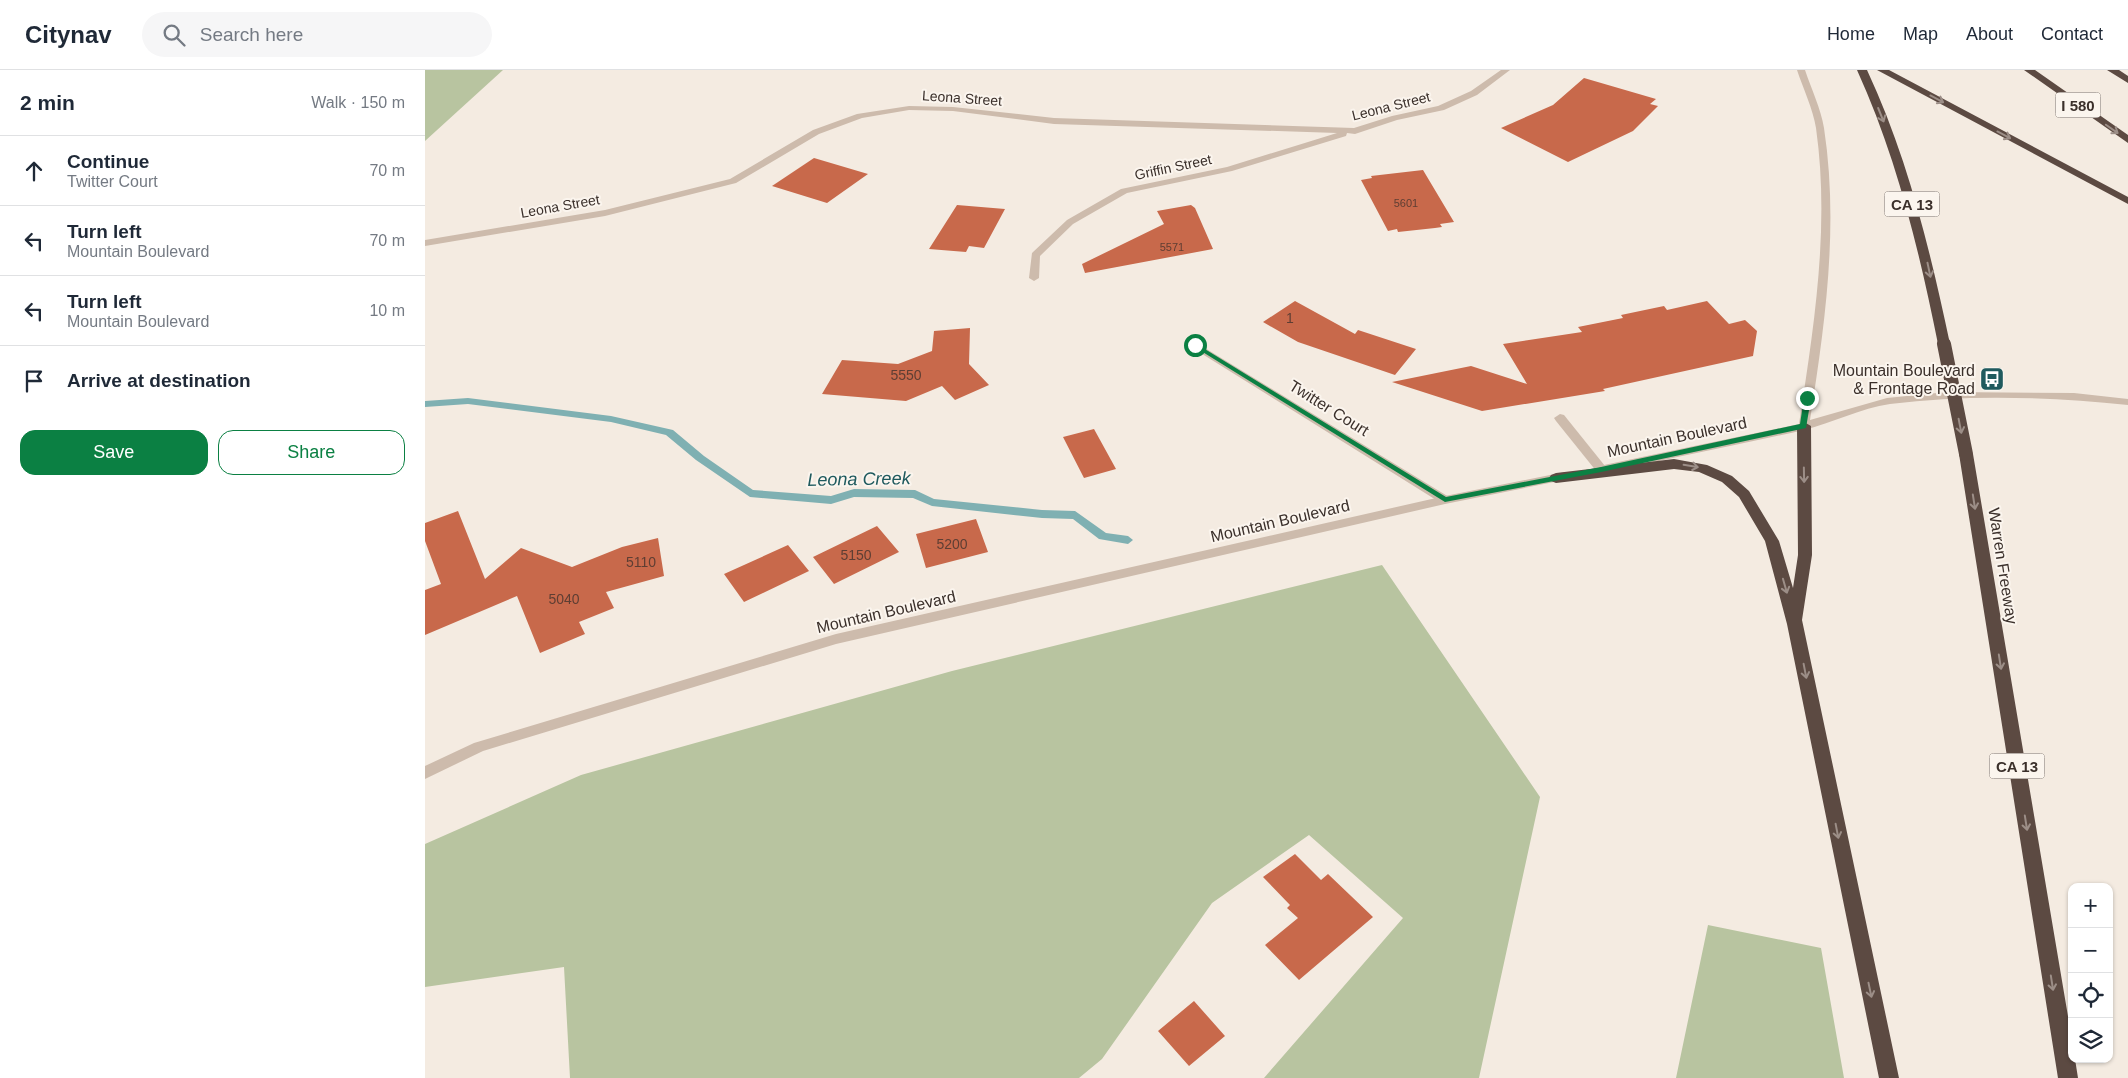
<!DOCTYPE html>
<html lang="en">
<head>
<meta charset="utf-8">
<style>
  :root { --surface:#fff; --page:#f6f6f7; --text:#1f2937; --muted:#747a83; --line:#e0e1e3; --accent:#0b8043 }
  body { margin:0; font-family:Helvetica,sans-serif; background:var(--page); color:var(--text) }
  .controls { position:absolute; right:15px; bottom:15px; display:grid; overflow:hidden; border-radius:10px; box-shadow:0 1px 4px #0004 }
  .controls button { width:45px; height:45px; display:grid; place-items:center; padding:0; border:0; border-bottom:1px solid var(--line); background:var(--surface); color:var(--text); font:25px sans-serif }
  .stop { position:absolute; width:15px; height:15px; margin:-11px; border:4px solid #0b8043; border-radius:50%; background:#fff }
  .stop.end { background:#0b8043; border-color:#fff; box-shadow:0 1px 5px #0008 }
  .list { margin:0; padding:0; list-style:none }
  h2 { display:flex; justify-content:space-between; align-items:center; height:65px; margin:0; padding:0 20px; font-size:21px }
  h2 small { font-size:16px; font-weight:400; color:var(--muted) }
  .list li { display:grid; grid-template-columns:32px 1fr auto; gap:15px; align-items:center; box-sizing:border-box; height:70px; padding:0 20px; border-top:1px solid var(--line) }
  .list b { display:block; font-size:19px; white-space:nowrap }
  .list p { margin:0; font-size:16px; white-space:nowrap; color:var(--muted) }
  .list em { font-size:16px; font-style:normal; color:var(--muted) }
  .actions { display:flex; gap:10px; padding:15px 20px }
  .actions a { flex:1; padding:11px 0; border:1px solid var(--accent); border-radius:15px; text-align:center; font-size:18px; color:var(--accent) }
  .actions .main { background:var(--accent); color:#fff }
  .icon { flex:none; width:28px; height:28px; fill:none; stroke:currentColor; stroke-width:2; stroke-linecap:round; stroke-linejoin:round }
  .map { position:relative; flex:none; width:1703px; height:1008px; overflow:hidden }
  header { display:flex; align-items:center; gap:30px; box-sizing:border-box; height:70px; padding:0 25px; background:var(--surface); border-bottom:1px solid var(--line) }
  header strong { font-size:24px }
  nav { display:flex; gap:28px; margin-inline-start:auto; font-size:18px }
  .search { width:350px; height:45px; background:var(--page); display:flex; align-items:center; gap:12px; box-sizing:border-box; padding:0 18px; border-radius:28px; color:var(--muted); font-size:19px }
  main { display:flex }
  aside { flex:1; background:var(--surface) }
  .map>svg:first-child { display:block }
  .green { fill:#b8c4a0 }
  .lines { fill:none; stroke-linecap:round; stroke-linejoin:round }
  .stream { fill:#7fb0b2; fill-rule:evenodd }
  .building { fill:#c8694b }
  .service { fill:#cdbbac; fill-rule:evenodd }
  .minor { fill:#cdbbac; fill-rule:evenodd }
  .tertiary { fill:#cdbbac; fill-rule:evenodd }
  .motorway { fill:#5c4a42; fill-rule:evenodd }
  .motorway-bridge { stroke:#5c4a42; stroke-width:14 }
  .oneway { stroke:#9c8e87 }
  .route { fill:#0b8043 }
  .labels { text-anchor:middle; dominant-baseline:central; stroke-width:4; stroke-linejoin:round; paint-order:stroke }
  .far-number-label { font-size:11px; fill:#5e3e33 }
  .far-street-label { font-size:14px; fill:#3b302b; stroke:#fbf5ee }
  .number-label { font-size:14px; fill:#5e3e33 }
  .shield { fill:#fbf5ee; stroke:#756b66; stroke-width:1 }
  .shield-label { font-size:15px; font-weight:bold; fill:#3b302b }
  .poi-label { font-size:16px; fill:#3b302b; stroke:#fbf5ee; text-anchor:end }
  .street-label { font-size:16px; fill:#3b302b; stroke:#fbf5ee }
  .water-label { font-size:18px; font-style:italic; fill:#1f5a5e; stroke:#fbf5ee }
</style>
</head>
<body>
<header>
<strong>Citynav</strong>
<div class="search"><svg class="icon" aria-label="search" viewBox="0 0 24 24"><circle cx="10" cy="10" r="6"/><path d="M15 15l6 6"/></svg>Search here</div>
<nav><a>Home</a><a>Map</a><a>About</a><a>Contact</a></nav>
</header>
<main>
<aside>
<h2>2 min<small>Walk · 150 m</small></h2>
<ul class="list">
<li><svg class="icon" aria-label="ahead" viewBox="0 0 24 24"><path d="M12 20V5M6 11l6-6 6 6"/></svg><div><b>Continue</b><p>Twitter Court</p></div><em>70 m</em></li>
<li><svg class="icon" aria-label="left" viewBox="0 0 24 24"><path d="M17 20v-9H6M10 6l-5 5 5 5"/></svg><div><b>Turn left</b><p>Mountain Boulevard</p></div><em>70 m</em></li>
<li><svg class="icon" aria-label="left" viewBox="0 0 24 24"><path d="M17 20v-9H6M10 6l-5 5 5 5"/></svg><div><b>Turn left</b><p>Mountain Boulevard</p></div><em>10 m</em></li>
<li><svg class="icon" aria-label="arrive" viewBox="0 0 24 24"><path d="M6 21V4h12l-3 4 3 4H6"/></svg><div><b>Arrive at destination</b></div></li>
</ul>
<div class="actions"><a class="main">Save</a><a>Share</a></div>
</aside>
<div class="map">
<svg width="1703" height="1008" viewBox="0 0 1703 1008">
  <rect width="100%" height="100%" fill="#f4ebe1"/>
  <!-- green -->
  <path class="green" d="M0,0H78L0,71Z
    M957,495L1115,727L1054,1008H839L978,848L884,765L787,833L677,989L654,1008H145L139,897L0,917V774L156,705L527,601Z
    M1283,855L1396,878L1419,1008H1251Z"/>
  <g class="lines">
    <!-- stream -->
    <path class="stream" d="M43,328L186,346L248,360L279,386L328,420L406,426L429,419L490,420L509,429L617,440L650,441L681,463L703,466L708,470L703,474L674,469L648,449L617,448L507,436L488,428L429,427L406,434L325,427L271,390L241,365L186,352L43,334L0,337V331Z"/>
  </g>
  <!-- building -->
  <path class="building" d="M1159,8L1231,29L1225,34L1233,36L1208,61L1143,92L1076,58L1128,35Z
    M389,88L443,104L402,133L347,116Z
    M998,100L1029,152L1015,154L1017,157L1010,158L973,162L972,159L963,161L936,110L947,108L946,106Z
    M532,135L580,139L559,178L544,176L541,182L504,179Z
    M766,135L770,138L788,179L660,203L657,194L739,154L732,141Z
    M870,231L930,264L933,260L991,279L970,305L873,272L838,252Z
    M1282,231L1304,254L1320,250L1332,261L1328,286L1178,319L1180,321L1057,341L967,312L1046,296L1102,314L1078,274L1157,262L1153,257L1198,248L1196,245L1239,236L1242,240Z
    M545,258L544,294L564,315L530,330L517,316L481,331L397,324L417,290L473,294L507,281L509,261Z
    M669,359L691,399L659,408L638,367Z
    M33,441L60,509L96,478L147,497L197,477L233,468L239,506L181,522L189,538L154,552L160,564L115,583L92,526L0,565V520L16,514L0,471V453Z
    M551,449L563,482L501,498L491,464Z
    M452,456L474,482L409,514L388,487Z
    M363,475L384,501L319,532L299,504Z
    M870,784L896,810L903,804L948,847L874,910L840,875L873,848L862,838L865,835L838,807Z
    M769,931L800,966L764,996L733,961Z"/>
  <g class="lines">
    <!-- service -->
    <path class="service" d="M1135,344L1139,345L1180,396L1182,399L1180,402H1172L1131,351L1129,348Z"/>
    <!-- minor -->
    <path class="minor" d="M1076,0H1085L1052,25L1019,40L972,50L930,64L922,63L921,66L807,101L702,123L648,154L615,186L614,208L609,211L604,208L607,183L642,150L696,119L802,97L912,63L629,54L528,41L484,40L437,48L394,64L311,113L180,146L0,176V170L180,140L305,109L388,60L432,44L484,36L528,37L629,48L929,58L967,46L1013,36L1046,21Z
      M770,272L1024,427L1026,430L1024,433H1016L766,277L765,275L766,273Z"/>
    <!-- tertiary -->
    <path class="tertiary" d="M1372,0H1380C1386,18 1396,39 1399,58C1414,156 1400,254 1385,350L1462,328L1522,322L1649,323L1703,329V335C1625,327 1544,324 1465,334C1436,338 1407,353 1379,360C1312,375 1245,388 1179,403L1175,402L1173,399L1179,395L1374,354C1389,256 1405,157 1391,58C1388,39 1378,18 1372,0Z
      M1140,402L1146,406L1144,409L1020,434L411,574L58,681L0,709V696L49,673L411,564L1020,426Z"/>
    <!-- motorway -->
    <path class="motorway" d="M1432,0H1442C1483,88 1505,180 1525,274L1523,277L1519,278L1513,274C1494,180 1472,88 1432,0Z
      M1452,0H1464L1703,127V134Z
      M1599,0H1610L1703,65V73Z
      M1682,0H1694L1703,6V13Z
      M1379,352L1386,356L1387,485L1377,550L1474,1008H1454L1362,554L1340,471L1314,427L1297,412L1274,402L1249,399L1131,413L1126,411L1124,408L1126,405L1131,403L1249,389L1282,395L1307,406L1324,421L1354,471L1368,518L1373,485L1372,356Z
      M1541,380L1546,381L1548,384L1647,970V989H1650L1653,1008H1633L1534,384L1536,381Z"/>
    <!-- motorway-bridge -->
    <path class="motorway-bridge" d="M1519,274L1541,384"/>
  </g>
  <!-- one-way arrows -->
  <defs><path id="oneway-shaft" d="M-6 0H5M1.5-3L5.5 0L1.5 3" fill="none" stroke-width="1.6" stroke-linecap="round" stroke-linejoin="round" transform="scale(1.25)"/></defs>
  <g class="oneway">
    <use href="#oneway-shaft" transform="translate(1512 29) rotate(28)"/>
    <use href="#oneway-shaft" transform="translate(1456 45) rotate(68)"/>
    <use href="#oneway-shaft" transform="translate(1687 59) rotate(35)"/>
    <use href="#oneway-shaft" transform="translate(1579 65) rotate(28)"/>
    <use href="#oneway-shaft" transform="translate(1504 200) rotate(78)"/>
    <use href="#oneway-shaft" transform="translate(1535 356) rotate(79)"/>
    <use href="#oneway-shaft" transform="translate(1266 396) rotate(9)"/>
    <use href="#oneway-shaft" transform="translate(1379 405) rotate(89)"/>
    <use href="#oneway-shaft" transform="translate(1549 432) rotate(81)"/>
    <use href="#oneway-shaft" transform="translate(1360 516) rotate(74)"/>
    <use href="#oneway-shaft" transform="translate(1575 592) rotate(81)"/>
    <use href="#oneway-shaft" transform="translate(1380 601) rotate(79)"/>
    <use href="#oneway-shaft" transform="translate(1601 753) rotate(81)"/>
    <use href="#oneway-shaft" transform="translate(1412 761) rotate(79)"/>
    <use href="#oneway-shaft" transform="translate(1627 913) rotate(81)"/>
    <use href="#oneway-shaft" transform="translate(1445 920) rotate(78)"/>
  </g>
  <!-- route -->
  <path class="route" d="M770,273L1021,427L1176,397L1375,354L1379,328L1382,326L1386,328L1381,358L1176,402L1020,432L768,276V273Z"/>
  <!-- icons -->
  <defs>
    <symbol id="bus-square" viewBox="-11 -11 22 22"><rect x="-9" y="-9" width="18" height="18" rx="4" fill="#1f5a5e" stroke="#fbf5ee"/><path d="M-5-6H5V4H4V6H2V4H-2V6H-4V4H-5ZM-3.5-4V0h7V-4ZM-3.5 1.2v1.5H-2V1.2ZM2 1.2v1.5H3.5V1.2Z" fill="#fff"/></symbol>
  </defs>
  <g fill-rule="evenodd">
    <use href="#bus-square" x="1553" y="295" width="28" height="28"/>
  </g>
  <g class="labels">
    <!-- far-number labels -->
    <g class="far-number-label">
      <text x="981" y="133">5601</text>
      <text x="747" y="177">5571</text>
    </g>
    <!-- far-street labels -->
    <g class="far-street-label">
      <text transform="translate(537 28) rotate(4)">Leona Street</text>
      <text transform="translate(966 36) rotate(-14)">Leona Street</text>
      <text transform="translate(748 97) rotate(-12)">Griffin Street</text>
      <text transform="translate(135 136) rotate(-10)">Leona Street</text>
    </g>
    <!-- number labels -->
    <g class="number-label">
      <text x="865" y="248">1</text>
      <text x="481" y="305">5550</text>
      <text x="527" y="474">5200</text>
      <text x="431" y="485">5150</text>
      <text x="216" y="492">5110</text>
      <text x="139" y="529">5040</text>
    </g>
    <!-- shield labels -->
    <g class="shield">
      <rect x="1630.5" y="22.5" width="45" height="25" rx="4"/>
      <rect x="1459.5" y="121.5" width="55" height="25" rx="4"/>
      <rect x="1564.5" y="683.5" width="55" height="25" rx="4"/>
    </g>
    <g class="shield-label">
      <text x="1653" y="35">I 580</text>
      <text x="1487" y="134">CA 13</text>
      <text x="1592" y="696">CA 13</text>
    </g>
    <!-- poi labels -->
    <g class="poi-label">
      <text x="1550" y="300">Mountain Boulevard<tspan x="1550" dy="18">&amp; Frontage Road</tspan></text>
    </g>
    <!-- street labels -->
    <g class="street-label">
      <text transform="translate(904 338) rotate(32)">Twitter Court</text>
      <text transform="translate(1252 367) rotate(-12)">Mountain Boulevard</text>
      <text transform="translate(855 451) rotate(-13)">Mountain Boulevard</text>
      <text transform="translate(1578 496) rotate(81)">Warren Freeway</text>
      <text transform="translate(461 542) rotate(-13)">Mountain Boulevard</text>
    </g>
    <!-- water labels -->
    <g class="water-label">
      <text transform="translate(434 409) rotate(-1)">Leona Creek</text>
    </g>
  </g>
</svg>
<div class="controls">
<button>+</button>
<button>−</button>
<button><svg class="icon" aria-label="locate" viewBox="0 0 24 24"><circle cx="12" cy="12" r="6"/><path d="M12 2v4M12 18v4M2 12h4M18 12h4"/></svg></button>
<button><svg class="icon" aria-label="layers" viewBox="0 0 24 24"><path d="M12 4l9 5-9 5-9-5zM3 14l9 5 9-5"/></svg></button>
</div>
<div class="stop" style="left:770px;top:275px"></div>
<div class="stop end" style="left:1382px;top:328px"></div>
</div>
</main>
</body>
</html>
